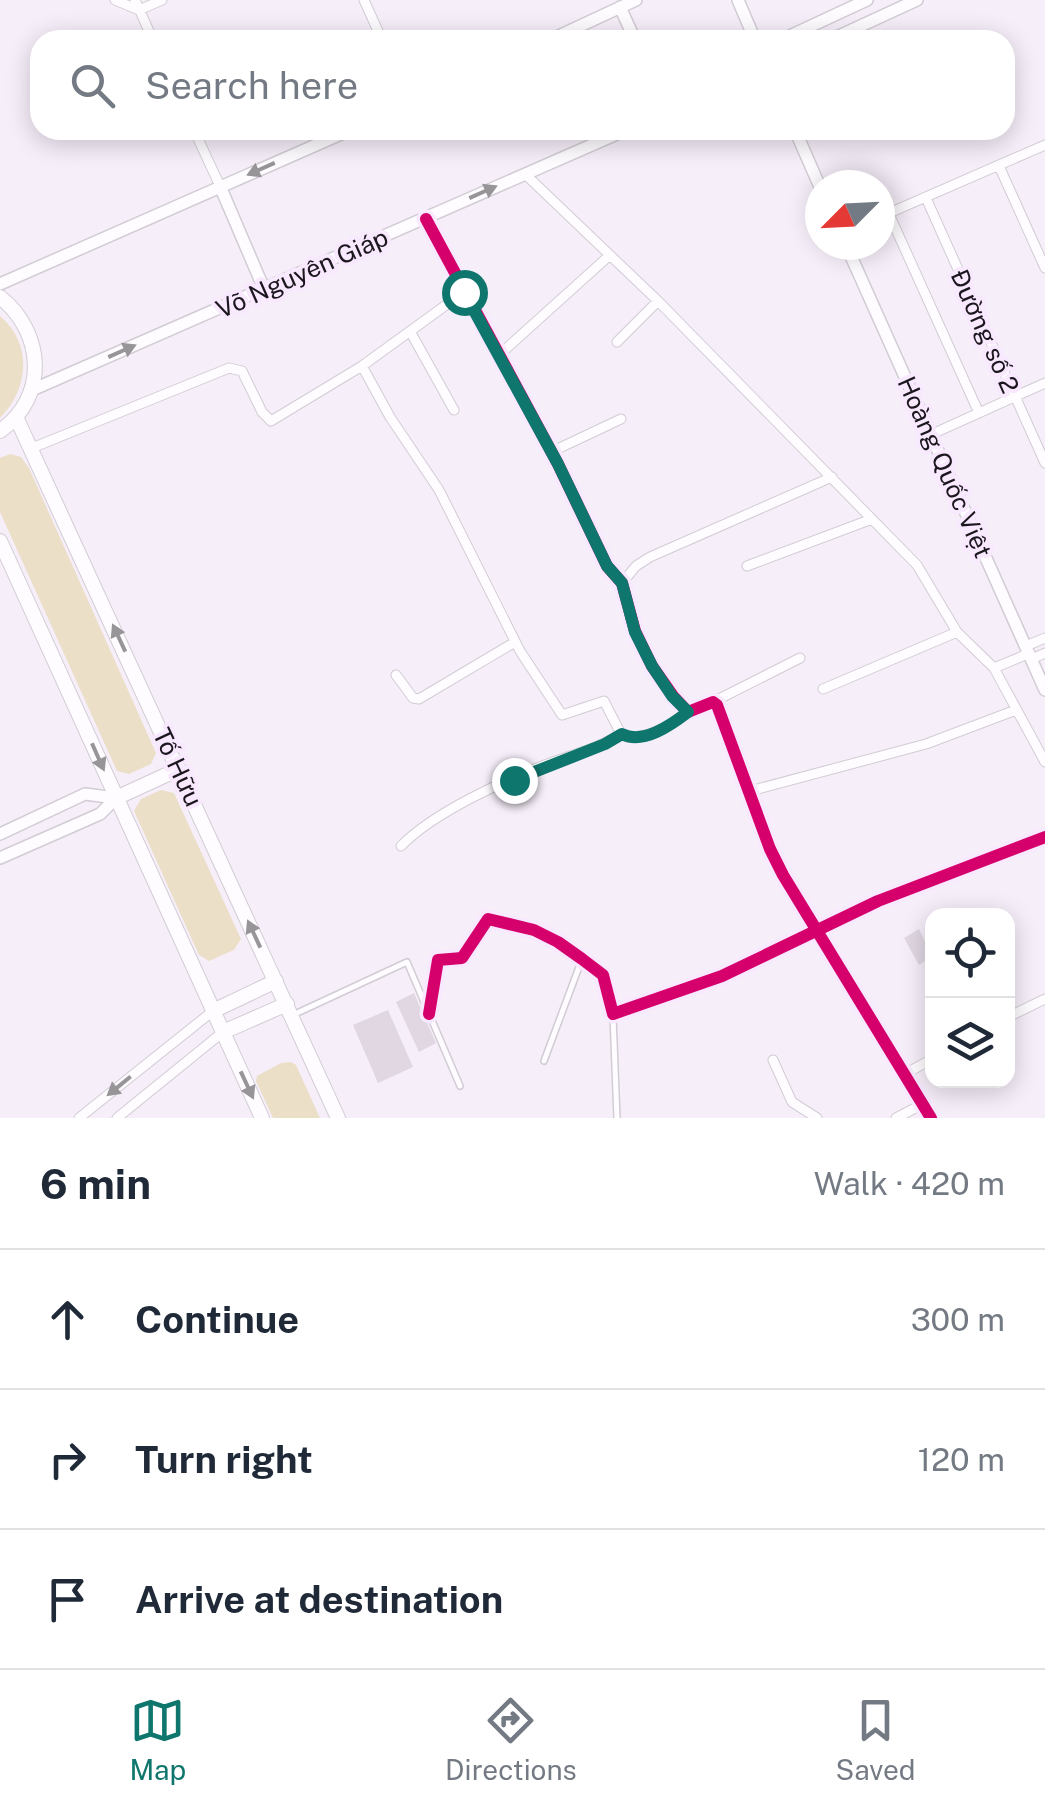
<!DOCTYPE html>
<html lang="en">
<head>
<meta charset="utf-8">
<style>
  :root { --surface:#fff; --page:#f2f2f3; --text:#1f2937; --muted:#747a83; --line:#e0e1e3; --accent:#0f766e }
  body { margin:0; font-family:"Public Sans",sans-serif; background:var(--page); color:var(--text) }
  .controls { position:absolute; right:30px; bottom:30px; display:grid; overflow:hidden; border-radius:20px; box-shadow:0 5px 25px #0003 }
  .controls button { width:90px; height:90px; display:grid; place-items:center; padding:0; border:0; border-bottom:2px solid var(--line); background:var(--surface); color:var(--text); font:50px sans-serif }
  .compass { position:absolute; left:805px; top:170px; width:90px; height:90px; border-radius:50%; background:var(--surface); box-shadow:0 5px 25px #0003; rotate:246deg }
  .stop { position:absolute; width:30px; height:30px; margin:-22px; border:8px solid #0f766e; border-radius:50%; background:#fff }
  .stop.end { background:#0f766e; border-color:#fff; box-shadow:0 2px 10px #0008 }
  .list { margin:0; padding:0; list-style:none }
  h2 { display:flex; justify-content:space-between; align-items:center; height:130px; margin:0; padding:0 40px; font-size:42px }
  h2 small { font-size:32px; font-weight:400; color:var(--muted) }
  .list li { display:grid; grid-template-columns:65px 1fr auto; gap:30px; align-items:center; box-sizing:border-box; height:140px; padding:0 40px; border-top:2px solid var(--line) }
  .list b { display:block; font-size:38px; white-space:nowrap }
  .list em { font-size:32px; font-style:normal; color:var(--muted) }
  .icon { flex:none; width:55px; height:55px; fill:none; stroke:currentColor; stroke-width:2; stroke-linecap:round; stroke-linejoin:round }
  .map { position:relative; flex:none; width:1045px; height:1118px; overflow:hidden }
  .search { position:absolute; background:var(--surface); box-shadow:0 5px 25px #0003; left:30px; right:30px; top:30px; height:110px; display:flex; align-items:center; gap:25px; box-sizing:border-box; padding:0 35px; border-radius:30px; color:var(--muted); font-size:38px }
  .sheet { height:550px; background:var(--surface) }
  nav { display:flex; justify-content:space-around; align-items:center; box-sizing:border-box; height:140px; border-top:2px solid var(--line); background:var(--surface); font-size:28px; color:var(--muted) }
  nav a { display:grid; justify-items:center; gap:5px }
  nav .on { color:var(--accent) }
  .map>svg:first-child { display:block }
  .green { fill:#ecdfc8 }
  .building { fill:#e0d7e3 }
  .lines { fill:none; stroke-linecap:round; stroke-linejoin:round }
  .service-casing { stroke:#d2ccd5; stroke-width:8 }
  .minor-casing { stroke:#d2ccd5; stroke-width:11 }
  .tertiary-casing { stroke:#d2ccd5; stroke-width:14 }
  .secondary-casing { stroke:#d2ccd5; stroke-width:16 }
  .service { stroke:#fefcfe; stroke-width:5 }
  .minor { stroke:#fefcfe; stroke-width:9 }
  .tertiary { stroke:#fefcfe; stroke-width:11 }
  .secondary { stroke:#fefcfe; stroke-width:14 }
  .cycleway-casing { stroke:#f8e9fe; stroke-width:19 }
  .cycleway { stroke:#d6006c; stroke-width:12 }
  .oneway { fill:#989599 }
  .route { stroke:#0f766e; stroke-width:12 }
  .labels { text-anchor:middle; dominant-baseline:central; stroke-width:8; stroke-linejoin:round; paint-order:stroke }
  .street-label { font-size:25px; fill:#1c171e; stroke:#f8e9fe }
</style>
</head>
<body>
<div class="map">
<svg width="1045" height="1118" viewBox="0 0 1045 1118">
  <rect width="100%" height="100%" fill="#f6eef9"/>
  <!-- green -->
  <path class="green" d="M0,316C33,344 29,389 0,418Z
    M10,454L21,457L29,468L156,753L151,764L129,774L117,771L0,512V458Z
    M161,790L174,793L241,939L234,950L209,961L199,955L134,811L141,799Z
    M291,1062L296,1065L320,1118H273L256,1081L257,1076L281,1063Z"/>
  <!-- building -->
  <path class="building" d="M919,929L932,957L919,965L904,938Z
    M414,993L436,1043L419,1052L396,1002Z
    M388,1010L413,1067L378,1083L353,1025Z"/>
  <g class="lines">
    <defs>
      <path id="service" d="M295,1014L407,962L460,1086
        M613,1016L617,1118
        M544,1061L582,959"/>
      <path id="minor" d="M115,0L139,10L162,0
        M135,0L153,40
        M364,0L382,40
        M194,130L220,186
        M999,166L1045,268
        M525,174L658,301L917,565L957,632L994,668L1030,653
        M926,198L1045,463
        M889,214L979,413
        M880,217L1045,145
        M426,219L558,464L607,566L622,583L635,631L652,666L673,696L688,712L713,702L717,705L770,849L783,875L931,1118
        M411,333L454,410
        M617,342L658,301
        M499,355L610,255
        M362,366L390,417L439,490L520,651L562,715L604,701L621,734C599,748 575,754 550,763C505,780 434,812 401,846
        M930,435L1045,383
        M32,448L229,368L242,371L262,412L271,421L362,366L464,292
        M551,452L621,419
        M747,566L872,519
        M622,583L636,566L650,557L832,477
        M1026,646L1045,638
        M1032,659L1045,653
        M994,668L1045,762
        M396,675L413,698L419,699L515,642
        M823,689L957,632
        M713,702L800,658
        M621,734L627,737C650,738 670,726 688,712
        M750,791L926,744L1016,710
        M429,1014L438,960L462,958L488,919L534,930L558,942L582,959L603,975L613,1014L722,976L878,901L1045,837
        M1008,1017L1045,999
        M773,1060L792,1102L817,1118
        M905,1074L932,1059
        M79,1118L213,1011
        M117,1118L223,1032
        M896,1118L923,1104"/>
      <path id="tertiary" d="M738,0L755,40
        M620,7L635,40
        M550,40L636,0
        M781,40L867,0
        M830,40L917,0
        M795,130L820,187
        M220,186L264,289
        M846,245L1045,690
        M0,284L350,130
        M32,390L626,130
        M0,834L85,794L116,798
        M0,858L100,814L116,798"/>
      <path id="secondary" d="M0,297C44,332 49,397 0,431
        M16,417L338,1118
        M0,541L262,1118
        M116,798L179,769
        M213,1011L276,981
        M223,1032L287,1004"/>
    </defs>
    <!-- service casing -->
    <use href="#service" class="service-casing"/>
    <!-- minor casing -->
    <use href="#minor" class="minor-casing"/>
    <!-- tertiary casing -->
    <use href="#tertiary" class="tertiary-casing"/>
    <!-- secondary casing -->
    <use href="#secondary" class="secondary-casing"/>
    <!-- service -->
    <use href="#service" class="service"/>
    <!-- minor -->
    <use href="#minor" class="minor"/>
    <!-- tertiary -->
    <use href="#tertiary" class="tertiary"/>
    <!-- secondary -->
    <use href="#secondary" class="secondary"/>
    <defs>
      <path id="cycleway" d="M426,219L558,464L607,566L622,583L635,631L652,666L673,696L688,712L713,702L717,705L770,849L783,875L931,1118
        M429,1014L438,960L462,958L488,919L534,930L558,942L582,959L603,975L613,1014L722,976L878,901L1045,837"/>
    </defs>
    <!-- cycleway casing -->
    <use href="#cycleway" class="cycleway-casing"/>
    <!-- cycleway -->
    <use href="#cycleway" class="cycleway"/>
  </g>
  <!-- one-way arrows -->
  <defs><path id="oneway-solid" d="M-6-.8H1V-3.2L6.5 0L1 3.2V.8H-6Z" transform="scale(2.5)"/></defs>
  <g class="oneway">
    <use href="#oneway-solid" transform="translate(261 169) rotate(156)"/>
    <use href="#oneway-solid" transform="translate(483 192) rotate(-24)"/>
    <use href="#oneway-solid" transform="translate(122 351) rotate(-24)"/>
    <use href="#oneway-solid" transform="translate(119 638) rotate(-115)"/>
    <use href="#oneway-solid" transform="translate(98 757) rotate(66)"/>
    <use href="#oneway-solid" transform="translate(254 934) rotate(-115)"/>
    <use href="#oneway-solid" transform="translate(247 1085) rotate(65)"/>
    <use href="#oneway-solid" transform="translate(119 1086) rotate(141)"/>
  </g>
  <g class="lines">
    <!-- route -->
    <path class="route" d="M464,292L558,464L607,566L622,583L635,632L652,666L672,696L688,712C671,725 643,745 622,734L605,744L514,780"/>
  </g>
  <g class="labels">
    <!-- street labels -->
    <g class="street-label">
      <text transform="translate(302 273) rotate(-24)">Võ Nguyên Giáp</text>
      <text transform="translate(985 331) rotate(66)">Đường số 2</text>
      <text transform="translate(945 467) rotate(66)">Hoàng Quốc Việt</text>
      <text transform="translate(178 767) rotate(65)">Tố Hữu</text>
    </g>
  </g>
</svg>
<div class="controls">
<button><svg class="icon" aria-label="locate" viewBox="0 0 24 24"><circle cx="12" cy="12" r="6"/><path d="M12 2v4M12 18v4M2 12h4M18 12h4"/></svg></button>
<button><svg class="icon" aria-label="layers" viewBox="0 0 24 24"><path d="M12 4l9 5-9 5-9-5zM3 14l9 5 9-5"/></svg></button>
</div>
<svg class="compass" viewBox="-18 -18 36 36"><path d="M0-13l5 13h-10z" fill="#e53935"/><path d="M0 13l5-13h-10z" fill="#747a83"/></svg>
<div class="stop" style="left:464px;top:292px"></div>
<div class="stop end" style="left:514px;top:780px"></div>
<div class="search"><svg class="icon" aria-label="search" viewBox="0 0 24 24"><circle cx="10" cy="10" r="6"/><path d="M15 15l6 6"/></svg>Search here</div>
</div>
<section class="sheet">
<h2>6 min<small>Walk · 420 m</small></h2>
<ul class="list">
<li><svg class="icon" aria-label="ahead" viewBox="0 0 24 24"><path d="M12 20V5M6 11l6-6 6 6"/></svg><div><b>Continue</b></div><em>300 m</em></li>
<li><svg class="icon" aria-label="right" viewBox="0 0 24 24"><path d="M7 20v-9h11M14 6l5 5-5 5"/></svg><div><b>Turn right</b></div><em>120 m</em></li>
<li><svg class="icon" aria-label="arrive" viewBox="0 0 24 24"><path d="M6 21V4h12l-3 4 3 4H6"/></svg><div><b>Arrive at destination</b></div></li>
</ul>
</section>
<nav>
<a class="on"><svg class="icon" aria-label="map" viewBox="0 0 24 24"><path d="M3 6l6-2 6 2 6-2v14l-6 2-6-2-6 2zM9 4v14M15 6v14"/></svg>Map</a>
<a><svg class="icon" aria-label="directions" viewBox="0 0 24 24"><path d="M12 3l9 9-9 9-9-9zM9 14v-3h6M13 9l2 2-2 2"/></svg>Directions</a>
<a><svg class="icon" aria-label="saved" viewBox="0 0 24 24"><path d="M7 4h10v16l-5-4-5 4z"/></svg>Saved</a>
</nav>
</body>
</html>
